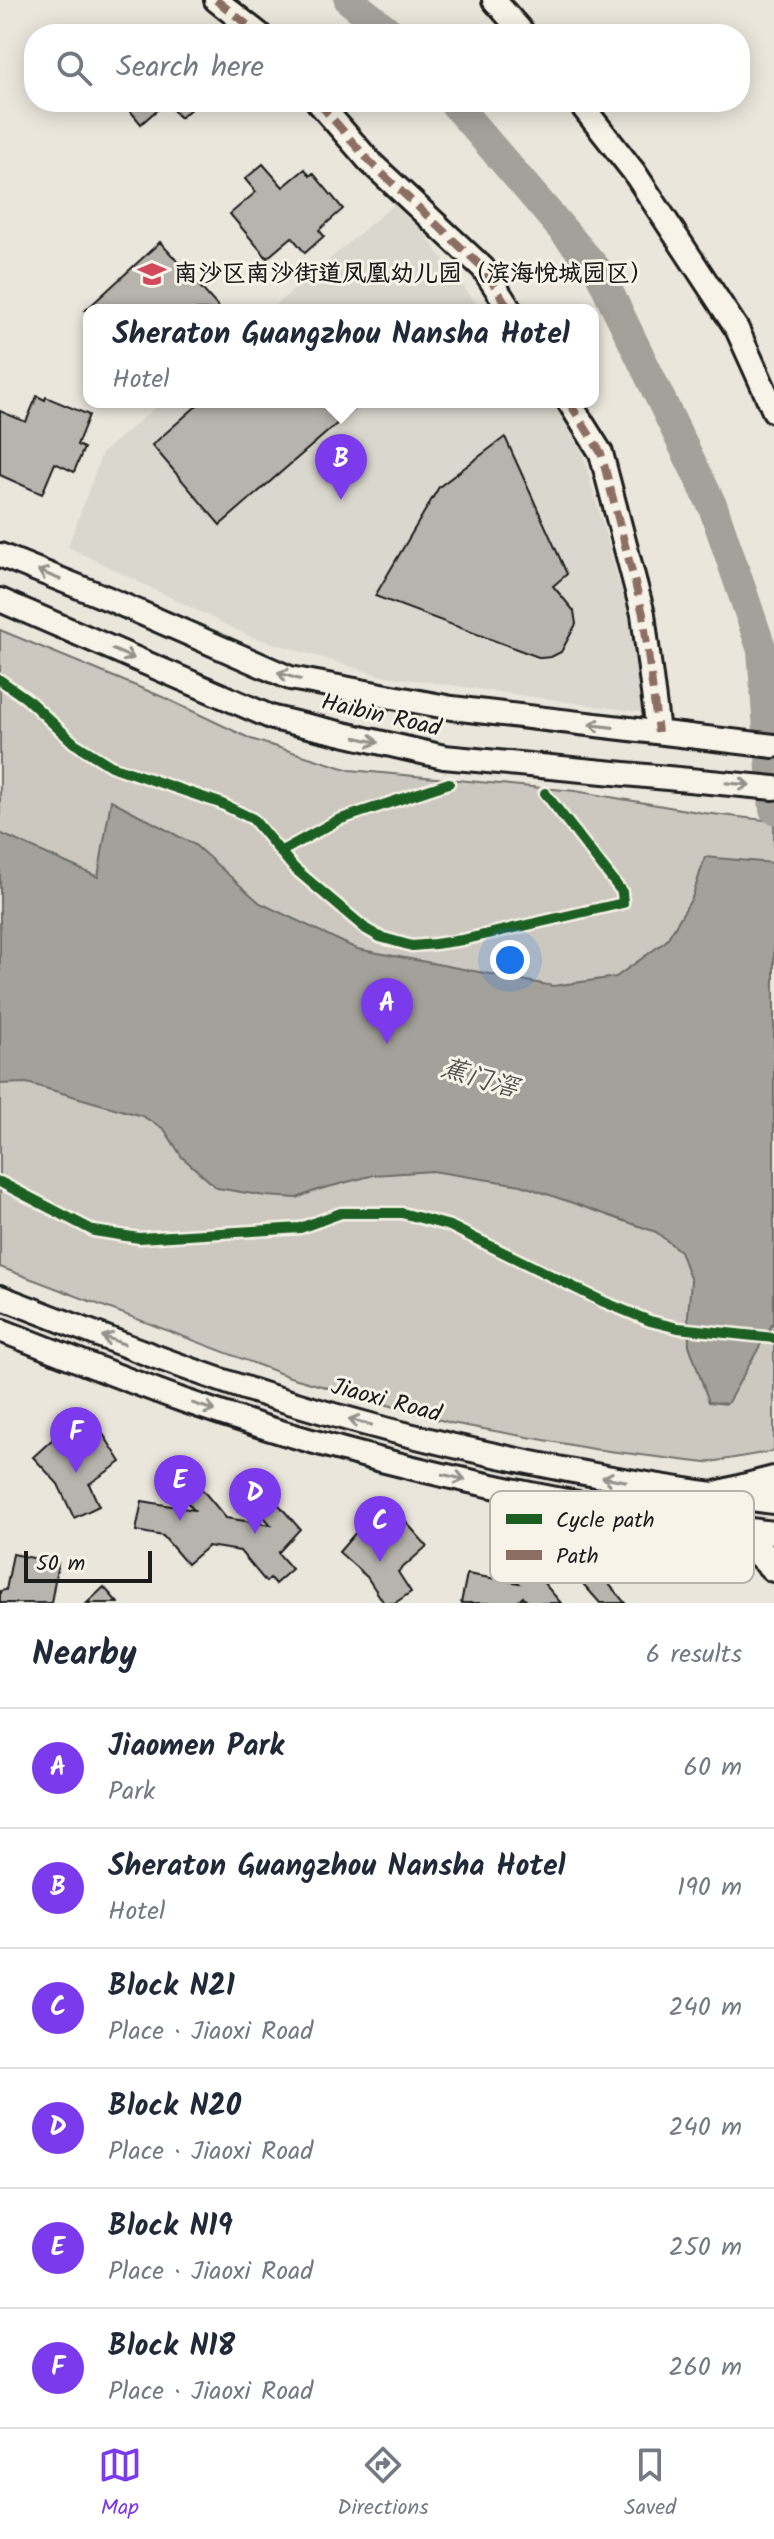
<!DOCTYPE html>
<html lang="en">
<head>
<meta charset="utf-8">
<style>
  :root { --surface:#fff; --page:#f2f2f3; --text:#1f2937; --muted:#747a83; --line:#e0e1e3; --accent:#7c3aed }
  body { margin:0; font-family:Kalam,"LXGW WenKai TC",sans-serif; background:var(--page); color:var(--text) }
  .scale { position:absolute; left:24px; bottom:20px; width:128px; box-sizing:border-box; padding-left:8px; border:4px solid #1c1c1c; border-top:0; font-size:22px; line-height:28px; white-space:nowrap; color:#1c1c1c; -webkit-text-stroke:6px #f7f3e8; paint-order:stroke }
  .you { position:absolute; left:510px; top:960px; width:28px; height:28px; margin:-20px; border:6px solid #fff; border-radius:50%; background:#1a73e8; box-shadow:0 0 0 12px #1a73e833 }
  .badge { display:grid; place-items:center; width:52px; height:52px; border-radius:50%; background:var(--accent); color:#fff; font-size:26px; font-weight:700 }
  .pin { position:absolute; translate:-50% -66px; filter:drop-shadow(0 2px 4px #0008) }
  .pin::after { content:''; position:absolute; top:42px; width:28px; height:24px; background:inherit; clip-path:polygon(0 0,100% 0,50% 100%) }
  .popup { position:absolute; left:83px; top:304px; width:516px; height:104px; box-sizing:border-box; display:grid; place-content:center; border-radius:16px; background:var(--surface); filter:drop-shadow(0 2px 6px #0005); font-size:26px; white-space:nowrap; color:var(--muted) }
  .popup b { font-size:30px; color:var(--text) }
  .popup::after { content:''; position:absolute; left:50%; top:100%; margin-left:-16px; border:16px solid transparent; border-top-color:var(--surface) }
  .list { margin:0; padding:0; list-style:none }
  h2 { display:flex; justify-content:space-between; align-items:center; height:104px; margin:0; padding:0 32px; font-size:34px }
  h2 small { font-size:26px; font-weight:400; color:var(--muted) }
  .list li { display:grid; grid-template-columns:52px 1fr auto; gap:24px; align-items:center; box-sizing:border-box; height:120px; padding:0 32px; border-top:2px solid var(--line) }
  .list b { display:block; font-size:30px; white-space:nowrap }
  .list p { margin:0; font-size:26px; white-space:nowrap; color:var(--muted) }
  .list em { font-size:26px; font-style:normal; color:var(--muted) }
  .icon { flex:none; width:44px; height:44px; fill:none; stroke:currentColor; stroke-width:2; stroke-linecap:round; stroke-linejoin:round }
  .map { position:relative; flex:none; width:774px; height:1603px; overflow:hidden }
  .search { position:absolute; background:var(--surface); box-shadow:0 4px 20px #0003; left:24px; right:24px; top:24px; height:88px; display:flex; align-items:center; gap:20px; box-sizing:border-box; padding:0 28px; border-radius:32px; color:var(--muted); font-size:30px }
  .sheet { height:824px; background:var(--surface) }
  nav { display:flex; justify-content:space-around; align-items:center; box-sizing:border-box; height:112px; border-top:2px solid var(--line); background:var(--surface); font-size:22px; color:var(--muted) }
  nav a { display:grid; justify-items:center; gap:4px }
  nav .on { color:var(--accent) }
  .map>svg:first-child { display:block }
  .built { fill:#dad7ce }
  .green { fill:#ccc8c0; stroke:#74726e; stroke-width:2 }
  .water { fill:#a3a19a; stroke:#6d6c68; stroke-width:2 }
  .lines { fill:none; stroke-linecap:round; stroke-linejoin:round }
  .river { stroke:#a3a19a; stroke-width:30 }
  .building { fill:#b6b4ac; stroke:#1c1c1c; stroke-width:2 }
  .minor-casing { stroke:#1c1c1c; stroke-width:28 }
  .major-casing { stroke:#1c1c1c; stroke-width:34 }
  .minor { stroke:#f7f3e8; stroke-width:22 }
  .major { stroke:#f7f3e8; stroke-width:28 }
  .quiet { stroke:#8d6e63; stroke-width:8; stroke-dasharray:16 8; stroke-linecap:butt }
  .cycleway-casing { stroke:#f7f3e8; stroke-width:15 }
  .cycleway { stroke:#1b5e20; stroke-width:10 }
  .oneway { stroke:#94928c }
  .labels { text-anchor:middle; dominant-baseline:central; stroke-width:6; stroke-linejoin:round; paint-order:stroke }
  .poi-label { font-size:24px; font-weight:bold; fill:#1c1c1c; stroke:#f7f3e8; text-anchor:start }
  .street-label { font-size:24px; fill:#1c1c1c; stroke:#f7f3e8 }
  .water-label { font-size:26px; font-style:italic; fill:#52514e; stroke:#f7f3e8 }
  .key { fill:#f7f3e8; stroke:#b5b2ab; stroke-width:2 }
  .key-label { font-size:22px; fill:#1c1c1c }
</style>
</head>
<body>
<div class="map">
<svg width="774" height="1603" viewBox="0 0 774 1603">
  <rect width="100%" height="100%" fill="#eae6dc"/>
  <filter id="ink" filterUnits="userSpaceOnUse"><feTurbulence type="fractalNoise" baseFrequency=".0125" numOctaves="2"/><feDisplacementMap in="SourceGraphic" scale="16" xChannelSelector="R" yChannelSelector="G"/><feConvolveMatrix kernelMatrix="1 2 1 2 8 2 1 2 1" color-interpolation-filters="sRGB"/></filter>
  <g filter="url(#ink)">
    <!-- built -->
    <path class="built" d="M399,200L481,310H270Z
      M162,402H550L579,441L629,617L647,713L379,675L247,635L68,547L102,453Z"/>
    <!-- green -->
    <path class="green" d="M0,630L165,698L251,739L350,770L575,791L704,813L774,821V1451L705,1463L593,1449L451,1423L290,1377L0,1267Z"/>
    <!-- water -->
    <path class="water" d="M111,800L195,845L260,903L357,949L553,986L616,977L666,941L692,898L705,857L774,863V1321L727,1404L709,1402L689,1345L688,1315L691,1281L680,1251L656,1232L521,1185L432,1171L374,1175L317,1190L297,1198L265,1196L217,1188L182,1157L164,1129L142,1116L27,1083L0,1084V833L98,877Z"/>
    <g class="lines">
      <!-- river -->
      <path class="river" d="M349,0L392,34
        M453,102L599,272L713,507L762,650L774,809"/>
    </g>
    <!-- building -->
    <path class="building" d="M123,102H166L141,124Z
      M166,102H199L180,118Z
      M263,164L283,187L305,169L310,176L313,173L343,209L319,230L324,236L305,253L292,237L267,258L230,214L256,192L245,179Z
      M160,242L221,310H86Z
      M37,396L45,400L46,397L89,415L77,445L84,448L74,472L55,463L42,494L0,475V411L26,422Z
      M201,402H362L220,525L152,445Z
      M505,437L567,574L553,586L574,611L576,624L561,652L551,657L541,658L375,596L439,487Z
      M103,1434L121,1462L89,1484L99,1506L74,1518L58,1484L33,1457L54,1438L70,1456Z
      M189,1474L226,1518L271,1525L252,1503L266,1490L300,1529L278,1553L292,1569L275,1584L270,1578L266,1582L240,1551L208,1546L187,1564L163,1536L136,1531L142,1501L194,1510L174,1487Z
      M405,1521L427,1546L398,1572L411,1592L395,1603H384L367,1577L339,1552L357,1531L375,1547Z
      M514,1548L561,1603H528L523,1597L516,1603H461L467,1574L519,1583L499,1561Z
      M13,1554L58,1563L51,1603H0V1591L6,1590Z
      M592,1564L625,1603H600L577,1577Z
      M104,1587L118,1603H87Z"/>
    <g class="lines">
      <defs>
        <path id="minor" d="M216,0L259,34
          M494,0L524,34
          M318,102L370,162L483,268L510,310
          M579,102L634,172L737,329L774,411
          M569,402L601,453L643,614L658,732
          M0,555L109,599L290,678L452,708L774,746
          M0,600L273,718L444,757L774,788
          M0,1297C87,1330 174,1366 263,1394C429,1446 601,1481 774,1502
          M0,1330C60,1353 120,1378 182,1400C373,1467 573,1508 774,1533"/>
        <path id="major" d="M720,1495L774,1481
          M724,1527L748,1541L774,1567"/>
      </defs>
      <!-- minor casing -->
      <use href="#minor" class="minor-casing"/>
      <!-- major casing -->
      <use href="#major" class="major-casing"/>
      <!-- minor -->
      <use href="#minor" class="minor"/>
      <!-- major -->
      <use href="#major" class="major"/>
      <!-- quiet -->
      <path class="quiet" d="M216,0L259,34
        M318,102L370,162L483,268L510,310
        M569,402L601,453L643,614L658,732"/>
      <defs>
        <path id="cycleway" d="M0,680L27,699L74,743L111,766L220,803L253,819L294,868L366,929L380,937L412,946L435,944L462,940L623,903L622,892L545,793
          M280,852L338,820L449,783
          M0,1182L94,1231L139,1238L300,1228L341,1213H402L450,1226L604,1302L650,1321L678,1328L774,1338"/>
      </defs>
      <!-- cycleway casing -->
      <use href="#cycleway" class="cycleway-casing"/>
      <!-- cycleway -->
      <use href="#cycleway" class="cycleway"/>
    </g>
    <!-- one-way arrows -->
    <defs><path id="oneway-shaft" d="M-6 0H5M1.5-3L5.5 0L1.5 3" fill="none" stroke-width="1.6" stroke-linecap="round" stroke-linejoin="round" transform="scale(2)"/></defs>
    <g class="oneway">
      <use href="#oneway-shaft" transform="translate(49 575) rotate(-158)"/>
      <use href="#oneway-shaft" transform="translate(123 654) rotate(23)"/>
      <use href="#oneway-shaft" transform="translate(289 676) rotate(-162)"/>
      <use href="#oneway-shaft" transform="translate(601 726) rotate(-173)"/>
      <use href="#oneway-shaft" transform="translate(367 740) rotate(13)"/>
      <use href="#oneway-shaft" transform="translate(738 784) rotate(5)"/>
      <use href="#oneway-shaft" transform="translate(113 1340) rotate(-159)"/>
      <use href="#oneway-shaft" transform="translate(204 1407) rotate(18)"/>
      <use href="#oneway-shaft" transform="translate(360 1422) rotate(-165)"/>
      <use href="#oneway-shaft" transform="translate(454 1477) rotate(13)"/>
      <use href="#oneway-shaft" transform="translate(614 1479) rotate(-170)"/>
    </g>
  </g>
  <!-- icons -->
  <defs>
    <symbol id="school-bare" viewBox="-9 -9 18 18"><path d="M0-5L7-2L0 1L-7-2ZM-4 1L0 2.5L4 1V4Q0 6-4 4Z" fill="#d1495b" stroke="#f7f3e8" stroke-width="2.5" paint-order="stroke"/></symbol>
  </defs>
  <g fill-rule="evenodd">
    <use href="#school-bare" x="132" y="254" width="40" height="40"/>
  </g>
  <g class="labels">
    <!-- poi labels -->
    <g class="poi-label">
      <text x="174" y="274">南沙区南沙街道凤凰幼儿园（滨海悦城园区）</text>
    </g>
    <!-- street labels -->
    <g class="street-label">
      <text transform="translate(381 716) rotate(13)">Haibin Road</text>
      <text transform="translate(386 1401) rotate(15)">Jiaoxi Road</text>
    </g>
    <!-- water labels -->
    <g class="water-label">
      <text transform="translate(479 1079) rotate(17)">蕉门滘</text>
    </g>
  </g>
  <!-- legend -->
  <rect x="490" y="1491" width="264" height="92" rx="12" class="key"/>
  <rect x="506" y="1514" width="36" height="10" fill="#1b5e20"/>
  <rect x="506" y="1550" width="36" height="10" fill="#8d6e63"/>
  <g class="key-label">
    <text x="556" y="1527">Cycle path</text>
    <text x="556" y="1563">Path</text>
  </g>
</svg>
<div class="scale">50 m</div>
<div class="you"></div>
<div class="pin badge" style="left:387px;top:1044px">A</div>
<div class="pin badge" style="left:341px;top:500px">B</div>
<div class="popup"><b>Sheraton Guangzhou Nansha Hotel</b>Hotel</div>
<div class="pin badge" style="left:380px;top:1562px">C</div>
<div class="pin badge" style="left:255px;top:1534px">D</div>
<div class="pin badge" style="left:180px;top:1521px">E</div>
<div class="pin badge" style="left:76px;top:1473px">F</div>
<div class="search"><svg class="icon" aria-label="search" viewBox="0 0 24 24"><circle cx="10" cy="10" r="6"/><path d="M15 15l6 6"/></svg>Search here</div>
</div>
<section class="sheet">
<h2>Nearby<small>6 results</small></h2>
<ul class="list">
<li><span class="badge">A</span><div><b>Jiaomen Park</b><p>Park</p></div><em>60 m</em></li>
<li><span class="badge">B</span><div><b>Sheraton Guangzhou Nansha Hotel</b><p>Hotel</p></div><em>190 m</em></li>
<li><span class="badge">C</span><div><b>Block N21</b><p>Place · Jiaoxi Road</p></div><em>240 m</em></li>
<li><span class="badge">D</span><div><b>Block N20</b><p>Place · Jiaoxi Road</p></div><em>240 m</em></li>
<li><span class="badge">E</span><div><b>Block N19</b><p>Place · Jiaoxi Road</p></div><em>250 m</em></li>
<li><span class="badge">F</span><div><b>Block N18</b><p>Place · Jiaoxi Road</p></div><em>260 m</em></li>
</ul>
</section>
<nav>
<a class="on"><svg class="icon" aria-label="map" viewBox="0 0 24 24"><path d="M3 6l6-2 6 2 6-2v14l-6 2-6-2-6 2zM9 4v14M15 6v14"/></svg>Map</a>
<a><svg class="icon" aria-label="directions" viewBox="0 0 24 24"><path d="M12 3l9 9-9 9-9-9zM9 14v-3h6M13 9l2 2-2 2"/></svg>Directions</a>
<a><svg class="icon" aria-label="saved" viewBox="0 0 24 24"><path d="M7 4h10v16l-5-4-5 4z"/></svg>Saved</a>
</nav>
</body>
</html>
